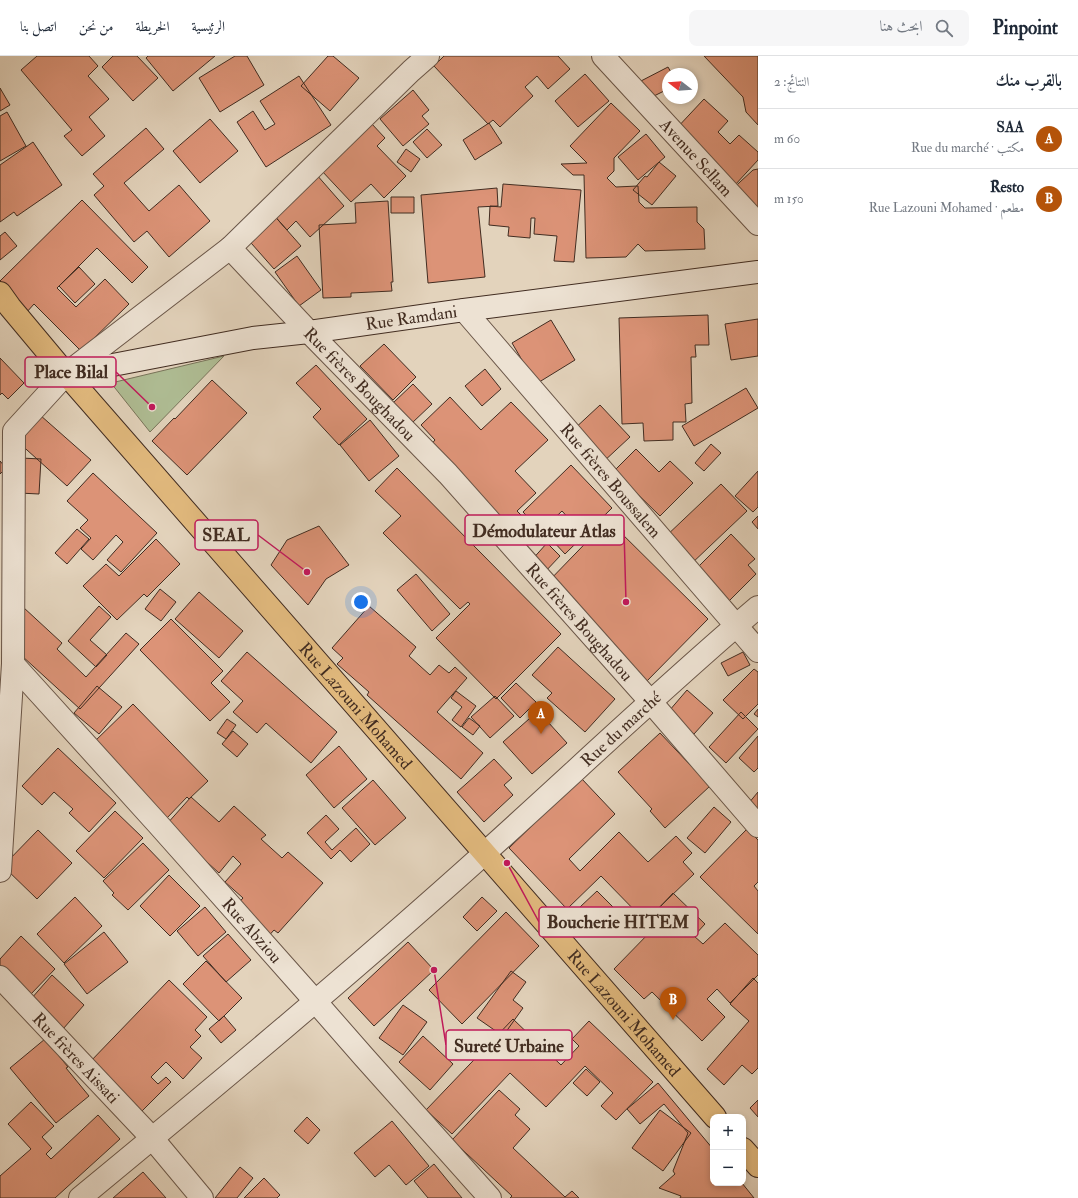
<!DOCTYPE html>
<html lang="ar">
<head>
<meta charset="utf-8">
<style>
  :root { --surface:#fff; --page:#f6f6f7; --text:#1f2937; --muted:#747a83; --line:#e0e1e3; --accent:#b45309 }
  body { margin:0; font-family:"IM FELL Double Pica",Amiri,serif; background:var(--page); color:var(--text); direction:rtl }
  .controls { position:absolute; right:12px; bottom:12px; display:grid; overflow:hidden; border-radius:8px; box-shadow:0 2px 6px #0003 }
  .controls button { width:36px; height:36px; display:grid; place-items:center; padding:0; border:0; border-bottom:1px solid var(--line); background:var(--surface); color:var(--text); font:20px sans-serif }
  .compass { position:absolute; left:662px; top:12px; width:36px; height:36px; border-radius:50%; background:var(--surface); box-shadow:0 2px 6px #0003; rotate:287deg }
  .you { position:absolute; left:361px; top:546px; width:14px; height:14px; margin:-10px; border:3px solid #fff; border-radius:50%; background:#1a73e8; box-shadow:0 0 0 6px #1a73e833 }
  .badge { display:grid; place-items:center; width:26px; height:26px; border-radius:50%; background:var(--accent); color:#fff; font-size:13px; font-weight:700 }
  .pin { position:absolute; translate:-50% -33px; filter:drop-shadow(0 1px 2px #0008) }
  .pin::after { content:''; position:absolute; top:21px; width:14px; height:12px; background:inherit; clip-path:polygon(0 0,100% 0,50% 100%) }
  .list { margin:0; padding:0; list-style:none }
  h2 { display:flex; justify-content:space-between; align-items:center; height:52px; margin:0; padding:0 16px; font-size:17px }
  h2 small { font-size:13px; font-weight:400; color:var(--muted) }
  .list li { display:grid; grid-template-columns:26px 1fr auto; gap:12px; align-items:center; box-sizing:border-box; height:60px; padding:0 16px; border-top:1px solid var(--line) }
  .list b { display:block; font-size:15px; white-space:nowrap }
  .list p { margin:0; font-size:13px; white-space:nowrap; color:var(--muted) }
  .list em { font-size:13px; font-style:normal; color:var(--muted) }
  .icon { flex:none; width:22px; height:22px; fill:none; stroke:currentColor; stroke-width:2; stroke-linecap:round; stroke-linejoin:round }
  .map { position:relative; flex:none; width:758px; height:1142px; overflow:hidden; direction:ltr }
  header { display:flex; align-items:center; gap:24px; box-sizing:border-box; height:56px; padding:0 20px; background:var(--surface); border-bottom:1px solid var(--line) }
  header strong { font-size:19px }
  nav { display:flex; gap:22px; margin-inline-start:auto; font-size:14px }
  .search { width:280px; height:36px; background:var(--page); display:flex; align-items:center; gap:10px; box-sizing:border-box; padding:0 14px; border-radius:8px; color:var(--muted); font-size:15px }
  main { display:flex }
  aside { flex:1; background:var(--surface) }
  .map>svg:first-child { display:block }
  .green { fill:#afbd94; stroke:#78745a }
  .building { fill:#dc9377; stroke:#412c21 }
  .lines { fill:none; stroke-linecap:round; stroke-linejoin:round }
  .street-casing { stroke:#6a5648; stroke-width:24 }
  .secondary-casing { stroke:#412c21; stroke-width:24 }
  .primary-casing { stroke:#412c21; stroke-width:24 }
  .street { stroke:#ede2d3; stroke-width:22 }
  .secondary { stroke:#ede2d3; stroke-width:22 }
  .primary { stroke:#e2ba7e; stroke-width:22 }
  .labels { text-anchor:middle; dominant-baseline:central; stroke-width:3; stroke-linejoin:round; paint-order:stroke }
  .street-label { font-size:17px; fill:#412c21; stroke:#ede2d3 }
  .leader { fill:none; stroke:#c2185b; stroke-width:1.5 }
  .callout-dot { fill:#c2185b; stroke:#ede2d3; stroke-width:1.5 }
  .callout { fill:#ede2d3; stroke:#c2185b; stroke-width:1.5 }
  .callout-label { font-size:18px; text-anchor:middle; font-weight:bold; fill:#412c21 }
</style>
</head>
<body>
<header>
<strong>Pinpoint</strong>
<div class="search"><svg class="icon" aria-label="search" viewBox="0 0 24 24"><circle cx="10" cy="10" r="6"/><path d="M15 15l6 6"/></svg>ابحث هنا</div>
<nav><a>الرئيسية</a><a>الخريطة</a><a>من نحن</a><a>اتصل بنا</a></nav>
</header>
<main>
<aside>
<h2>بالقرب منك<small>النتائج: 2</small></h2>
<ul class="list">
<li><span class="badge">A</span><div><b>SAA</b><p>مكتب · Rue du marché</p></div><em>60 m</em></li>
<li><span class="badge">B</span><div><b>Resto</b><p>مطعم · Rue Lazouni Mohamed</p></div><em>150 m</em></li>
</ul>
</aside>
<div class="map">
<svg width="758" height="1142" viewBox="0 0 758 1142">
  <rect width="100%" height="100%" fill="#e3d3bc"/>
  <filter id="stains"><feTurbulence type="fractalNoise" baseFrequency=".005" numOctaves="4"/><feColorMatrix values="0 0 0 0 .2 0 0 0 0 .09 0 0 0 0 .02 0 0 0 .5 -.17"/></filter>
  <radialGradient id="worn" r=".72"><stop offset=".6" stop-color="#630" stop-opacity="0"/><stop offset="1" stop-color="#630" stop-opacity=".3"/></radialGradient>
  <!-- green -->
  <path class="green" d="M224,300L150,376L111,327Z"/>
  <!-- building -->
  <path class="building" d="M37,0H89L98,10L88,20L109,43L89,61L105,80L82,100L64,80L72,74L21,14Z
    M113,0H137L158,22L133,45L102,11Z
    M148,0H215L173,35L146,2Z
    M235,0H247L264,29L220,56L199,22Z
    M328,0H333L359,22L330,55L301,30Z
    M444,0H558L570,13L548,33L537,20L525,31L533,40L500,71L493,64L488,68L434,10Z
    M704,0H758V69L746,56L743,41Z
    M668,11L672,18H668V33L648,43L639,26Z
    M585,18L609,45L578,71L555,45Z
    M299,20L331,69L266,111L237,66L253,55L265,74L275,68L260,45Z
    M0,32L10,49L0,55Z
    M413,34L429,54L422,60L429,68L403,90L380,63Z
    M704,43L728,65L718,76L730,88L739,79L758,96V104L735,129L675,74Z
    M611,47L640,75L614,102V115L607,122L616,131L638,130L639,146L645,152L697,151V166L704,173L705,193L645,195L638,188L626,201L586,202L584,119H573L561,108L587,107L570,90Z
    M7,56L26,90L0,105V60Z
    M210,63L238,95L200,127L173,95Z
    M371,67L385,82L377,90L406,120L384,142L371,128L351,146L321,114Z
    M489,67L502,87L475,104L463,84Z
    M146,72L164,93L124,127L149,155L179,129L210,165L169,201L147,175L134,186L94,139L104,130L93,118Z
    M427,73L442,89L427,102L413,86Z
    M646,78L665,101L638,124L618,101Z
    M33,86L62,129L17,160L14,156L0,166V109Z
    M406,93L420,103L411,116L397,106Z
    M659,106L676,120L652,149L633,134L645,120L647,121Z
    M758,113V179L753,154L727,138L753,114Z
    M316,118L344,150L310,181L296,165L287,174L272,157Z
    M503,128L581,134L574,206L554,205L557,180L534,178L535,162H531L530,182L508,180L509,171L489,169L490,150L501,151Z
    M497,132L498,150L478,151L485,221L428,227L421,139Z
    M391,141H414V157H391Z
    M82,144L148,211L132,227L97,192L57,232L76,251L105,223L129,248L81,295L34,248L26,257L0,231V225Z
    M388,145L393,226H391L392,235L351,237V241L323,242L319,169L356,167L355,147Z
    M271,156L301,190L274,213L244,179Z
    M5,176L17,190L0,204V180Z
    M297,200L321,234L299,250L275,216Z
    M79,211L95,228L75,247L59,230Z
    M708,259L709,289H695L696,301H691L692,347L685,348L686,366H673V384L644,385L643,367L622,368L619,262Z
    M758,263V300L731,304L725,268Z
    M551,264L575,304L536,328L512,287Z
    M384,288L416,321L393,344L360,310Z
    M0,302L24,327L8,343L2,337L0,339Z
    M316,309L367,363L339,389L313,361L321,353L296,327Z
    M485,313L501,333L482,350L465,330Z
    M212,324L247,357L187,419L152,385L174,362L175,363Z
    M413,328L432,348L412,367L393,347Z
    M746,332L758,352L694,390L682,370Z
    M450,341L481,374L511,346L548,384L515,415L536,437L517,455L537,475L518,493L428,392L435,384L421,369Z
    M600,349L630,381L602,407L572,375Z
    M40,359L91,404L67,430L17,385Z
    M370,364L399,400L369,425L340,389Z
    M711,388L721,397L704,415L695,407Z
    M636,393L659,416L670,405L693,427L660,460L614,415Z
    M21,402L41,403L39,438L19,437Z
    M0,405L6,412L0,418Z
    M571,409L612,452L565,498L552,484L571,465L562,455L541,475L523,456Z
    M397,412L561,578L496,643L436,582L470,548L468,546L460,553L383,477L401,460L375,435Z
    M758,415V451L753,456L735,440Z
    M93,417L157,477L121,516L107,504L123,486L116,479L93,504L81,493L91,482L80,472L88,464L67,445Z
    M721,428L747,455L690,509L664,482Z
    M758,460V473L752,466Z
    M608,464L708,563L644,628L544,530Z
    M319,470L349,509L326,523L308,549L271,509L287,484Z
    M77,473L89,483L67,508L55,497Z
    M731,478L755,503L748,509L756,518L728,546L696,513Z
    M156,483L180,508L147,541L144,538L117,564L83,530L106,508L119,520Z
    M547,487L560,500L543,518L530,506Z
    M416,518L450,558L432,575L397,534Z
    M160,533L176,546L161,565L145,553Z
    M199,536L243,575L219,602L175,563Z
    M99,550L111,561L90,584L107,599L96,611L68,585Z
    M369,550L416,591L409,600L430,619L439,609L449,617L455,611L467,622L437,656L483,697L461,723L367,639L369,636L337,608L343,602L332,592Z
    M23,551L62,587L57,593L86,621L126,577L139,588L80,653L10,589Z
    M171,563L223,615L211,627L230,646L210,665L140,594Z
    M558,591L615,643L585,676L547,642L552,637L532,619Z
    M247,596L337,676L311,707L266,667L257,677L233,656L243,645L221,625Z
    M743,596L750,609L728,620L721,607Z
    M754,613L758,616V648L743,663L723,644Z
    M516,627L536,646L520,662L501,642Z
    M97,630L122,651L99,678L74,657Z
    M687,634L713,657L694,678L669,655Z
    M456,635L476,650L461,671L452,664L462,651L451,642Z
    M495,640L514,660L490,682L471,661Z
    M133,648L208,725L189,743L187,741L166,763L92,688Z
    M758,653V661L754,658Z
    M538,655L567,687L532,718L503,686Z
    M741,656L758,673L726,707L709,691Z
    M469,662L480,670L473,679L462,671Z
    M227,663L236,669L226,683L217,677Z
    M233,675L248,688L237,701L222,688Z
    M660,677L710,730L665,772L650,755L652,753L618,716Z
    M758,680V712L754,716L739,702Z
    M339,690L367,723L334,752L306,719Z
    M58,692L116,747L89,776L69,757L73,753L54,736L42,749L22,730Z
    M494,703L512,722L504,729L513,739L484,766L457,736Z
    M581,722L615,758L569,803L580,815L619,776L648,806L676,780L692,797L683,806L694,818L645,865L601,820L567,853L509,792Z
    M373,724L406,762L375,789L342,752Z
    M758,736V757L748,748Z
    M191,741L219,766L234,750L266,779L261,783L282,802L288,796L323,827L278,877L274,874L265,884L232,854L243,842L225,826L241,808L233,800L219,817L166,769Z
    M714,751L731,766L705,797L687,782Z
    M115,755L143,782L104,822L76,795Z
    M326,759L339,773L325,786L332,794L356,772L370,788L351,806L340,794L331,803L307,777Z
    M747,773L758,784V826L754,830L758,835V878L700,821Z
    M38,774L72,807L37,843L3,810Z
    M143,787L169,814L128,854L112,839L114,837L103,825Z
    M169,819L200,850L170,880L140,850Z
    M597,835L622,860L605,876L580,851Z
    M673,837L705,868L694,880L703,888L725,867L758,899V919L730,947L717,933L707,943L725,961L702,985L652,936L644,943L614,913L653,873L646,866Z
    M75,841L102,870L64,907L37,878Z
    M482,841L497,855L477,875L463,861Z
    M205,851L226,876L198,900L177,875Z
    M506,856L539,890L462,968L429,934Z
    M104,876L128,906L87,938L64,908Z
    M228,878L251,904L226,926L203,900Z
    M21,880L55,913L31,938L0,909V903Z
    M408,886L434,914L374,970L348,942Z
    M206,905L242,942L219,965L183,928Z
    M511,915L526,926L513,944L523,952L503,980L477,962Z
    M52,919L84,949L63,973L31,943Z
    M753,922L758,927V1012L752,1018L742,1009L724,1029L707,1013L749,965L730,948Z
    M169,924L207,961L195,974L201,980L190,991L202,1002L183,1023L166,1006L151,1021L158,1028L166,1021L171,1026L139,1058L88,1008Z
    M403,949L427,966L403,999L379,982Z
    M224,960L236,974L221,987L209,973Z
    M513,963L561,1009L579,990L572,983L589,965L653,1026L616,1064L601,1050L613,1037L585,1010L546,1051L510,1017L452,1078L426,1054Z
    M423,980L453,1008L430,1034L399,1006Z
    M45,983L68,1011L66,1012L89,1040L56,1067L10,1012Z
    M586,1013L600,1026L587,1040L573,1027Z
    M658,1027L713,1093V1127H742L754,1142H680L681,1140L659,1132L675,1118L673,1115L688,1077L664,1048L640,1068L627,1053Z
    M499,1034L520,1053L515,1059L530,1073L513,1092L565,1141L572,1135L579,1142H510L512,1140L452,1084Z
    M758,1044V1061L750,1052Z
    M31,1046L54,1070L42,1081L52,1092L46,1098L51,1103L98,1059L120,1083L55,1142H0V1120L31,1093L8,1068Z
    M660,1054L691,1077L663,1115L632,1092Z
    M307,1061L320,1074L308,1088L294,1075Z
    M392,1065L429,1110L406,1129L389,1109L375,1121L354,1097Z
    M434,1108L462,1142H428L414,1125Z
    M240,1111L253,1122L237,1142H215Z
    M143,1116L166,1142H113Z
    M264,1122L280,1139L277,1142H244Z"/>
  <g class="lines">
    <defs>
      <g id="street">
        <path id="s1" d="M603,0L758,168"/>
        <path id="s2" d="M230,192L309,276L448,418L650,645L758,770"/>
        <path id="s3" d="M464,254L758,595"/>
        <path id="s4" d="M13,608L157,767L315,945L364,1001L490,1142"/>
        <path d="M0,815L13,608L14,375L66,318L230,192L411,15L428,0"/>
        <path id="s5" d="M0,921L152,1082L202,1142"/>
        <path id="s6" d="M80,1142C217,1029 354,915 486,796C577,714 665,630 758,551"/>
      </g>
      <g id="secondary">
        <path id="s7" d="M66,318L253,282L309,276L464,254L758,216"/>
      </g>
      <g id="primary">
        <path id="s8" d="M0,237L10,251L66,318L715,1061"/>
        <path d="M743,1093L758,1110"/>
      </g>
    </defs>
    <!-- street casing -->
    <use href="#street" class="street-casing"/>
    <!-- secondary casing -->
    <use href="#secondary" class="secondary-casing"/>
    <!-- primary casing -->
    <use href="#primary" class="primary-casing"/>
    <!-- street -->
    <use href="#street" class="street"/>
    <!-- secondary -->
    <use href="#secondary" class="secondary"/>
    <!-- primary -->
    <use href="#primary" class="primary"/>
  </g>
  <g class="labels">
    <!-- street labels -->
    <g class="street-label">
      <text stroke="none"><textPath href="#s1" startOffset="138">Avenue Sellam</textPath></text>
      <text stroke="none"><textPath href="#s7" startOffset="350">Rue Ramdani</textPath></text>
      <text stroke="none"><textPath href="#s2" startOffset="188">Rue frères Boughadou</textPath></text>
      <text stroke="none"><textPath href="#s3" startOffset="225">Rue frères Boussalem</textPath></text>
      <text stroke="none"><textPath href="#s2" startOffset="512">Rue frères Boughadou</textPath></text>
      <text stroke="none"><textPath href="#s8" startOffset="545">Rue Lazouni Mohamed</textPath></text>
      <text stroke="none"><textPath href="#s6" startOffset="716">Rue du marché</textPath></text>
      <text stroke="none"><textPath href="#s4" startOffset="358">Rue Abziou</textPath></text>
      <text stroke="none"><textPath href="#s8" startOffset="953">Rue Lazouni Mohamed</textPath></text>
      <text stroke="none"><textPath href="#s5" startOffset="111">Rue frères Aissati</textPath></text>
    </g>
  </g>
  <!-- callouts -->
  <path class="leader" d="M152 351L116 316M626 546L624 474M307 516L258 479M507 807L539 866M434 914L446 989"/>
  <g class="callout-dot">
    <circle cx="152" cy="351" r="4"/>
    <circle cx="626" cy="546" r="4"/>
    <circle cx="307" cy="516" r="4"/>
    <circle cx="507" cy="807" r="4"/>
    <circle cx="434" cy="914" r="4"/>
  </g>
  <g class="callout">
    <rect x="25" y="301" width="91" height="30" rx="4"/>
    <rect x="465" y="459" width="159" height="30" rx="4"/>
    <rect x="195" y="464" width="63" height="30" rx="4"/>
    <rect x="539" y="851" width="159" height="30" rx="4"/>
    <rect x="446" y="974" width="126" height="30" rx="4"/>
  </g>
  <g class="callout-label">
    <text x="71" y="322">Place Bilal</text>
    <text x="544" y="481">Démodulateur Atlas</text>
    <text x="226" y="485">SEAL</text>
    <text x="618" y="872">Boucherie HITEM</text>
    <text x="509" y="996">Sureté Urbaine</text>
  </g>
  <rect width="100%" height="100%" filter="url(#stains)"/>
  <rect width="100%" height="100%" fill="url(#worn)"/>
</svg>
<div class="controls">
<button>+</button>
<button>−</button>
</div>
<svg class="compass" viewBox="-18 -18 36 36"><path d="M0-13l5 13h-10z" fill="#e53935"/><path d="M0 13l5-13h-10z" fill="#747a83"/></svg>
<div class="you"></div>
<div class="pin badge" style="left:541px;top:678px">A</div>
<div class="pin badge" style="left:673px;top:964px">B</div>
</div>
</main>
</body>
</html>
